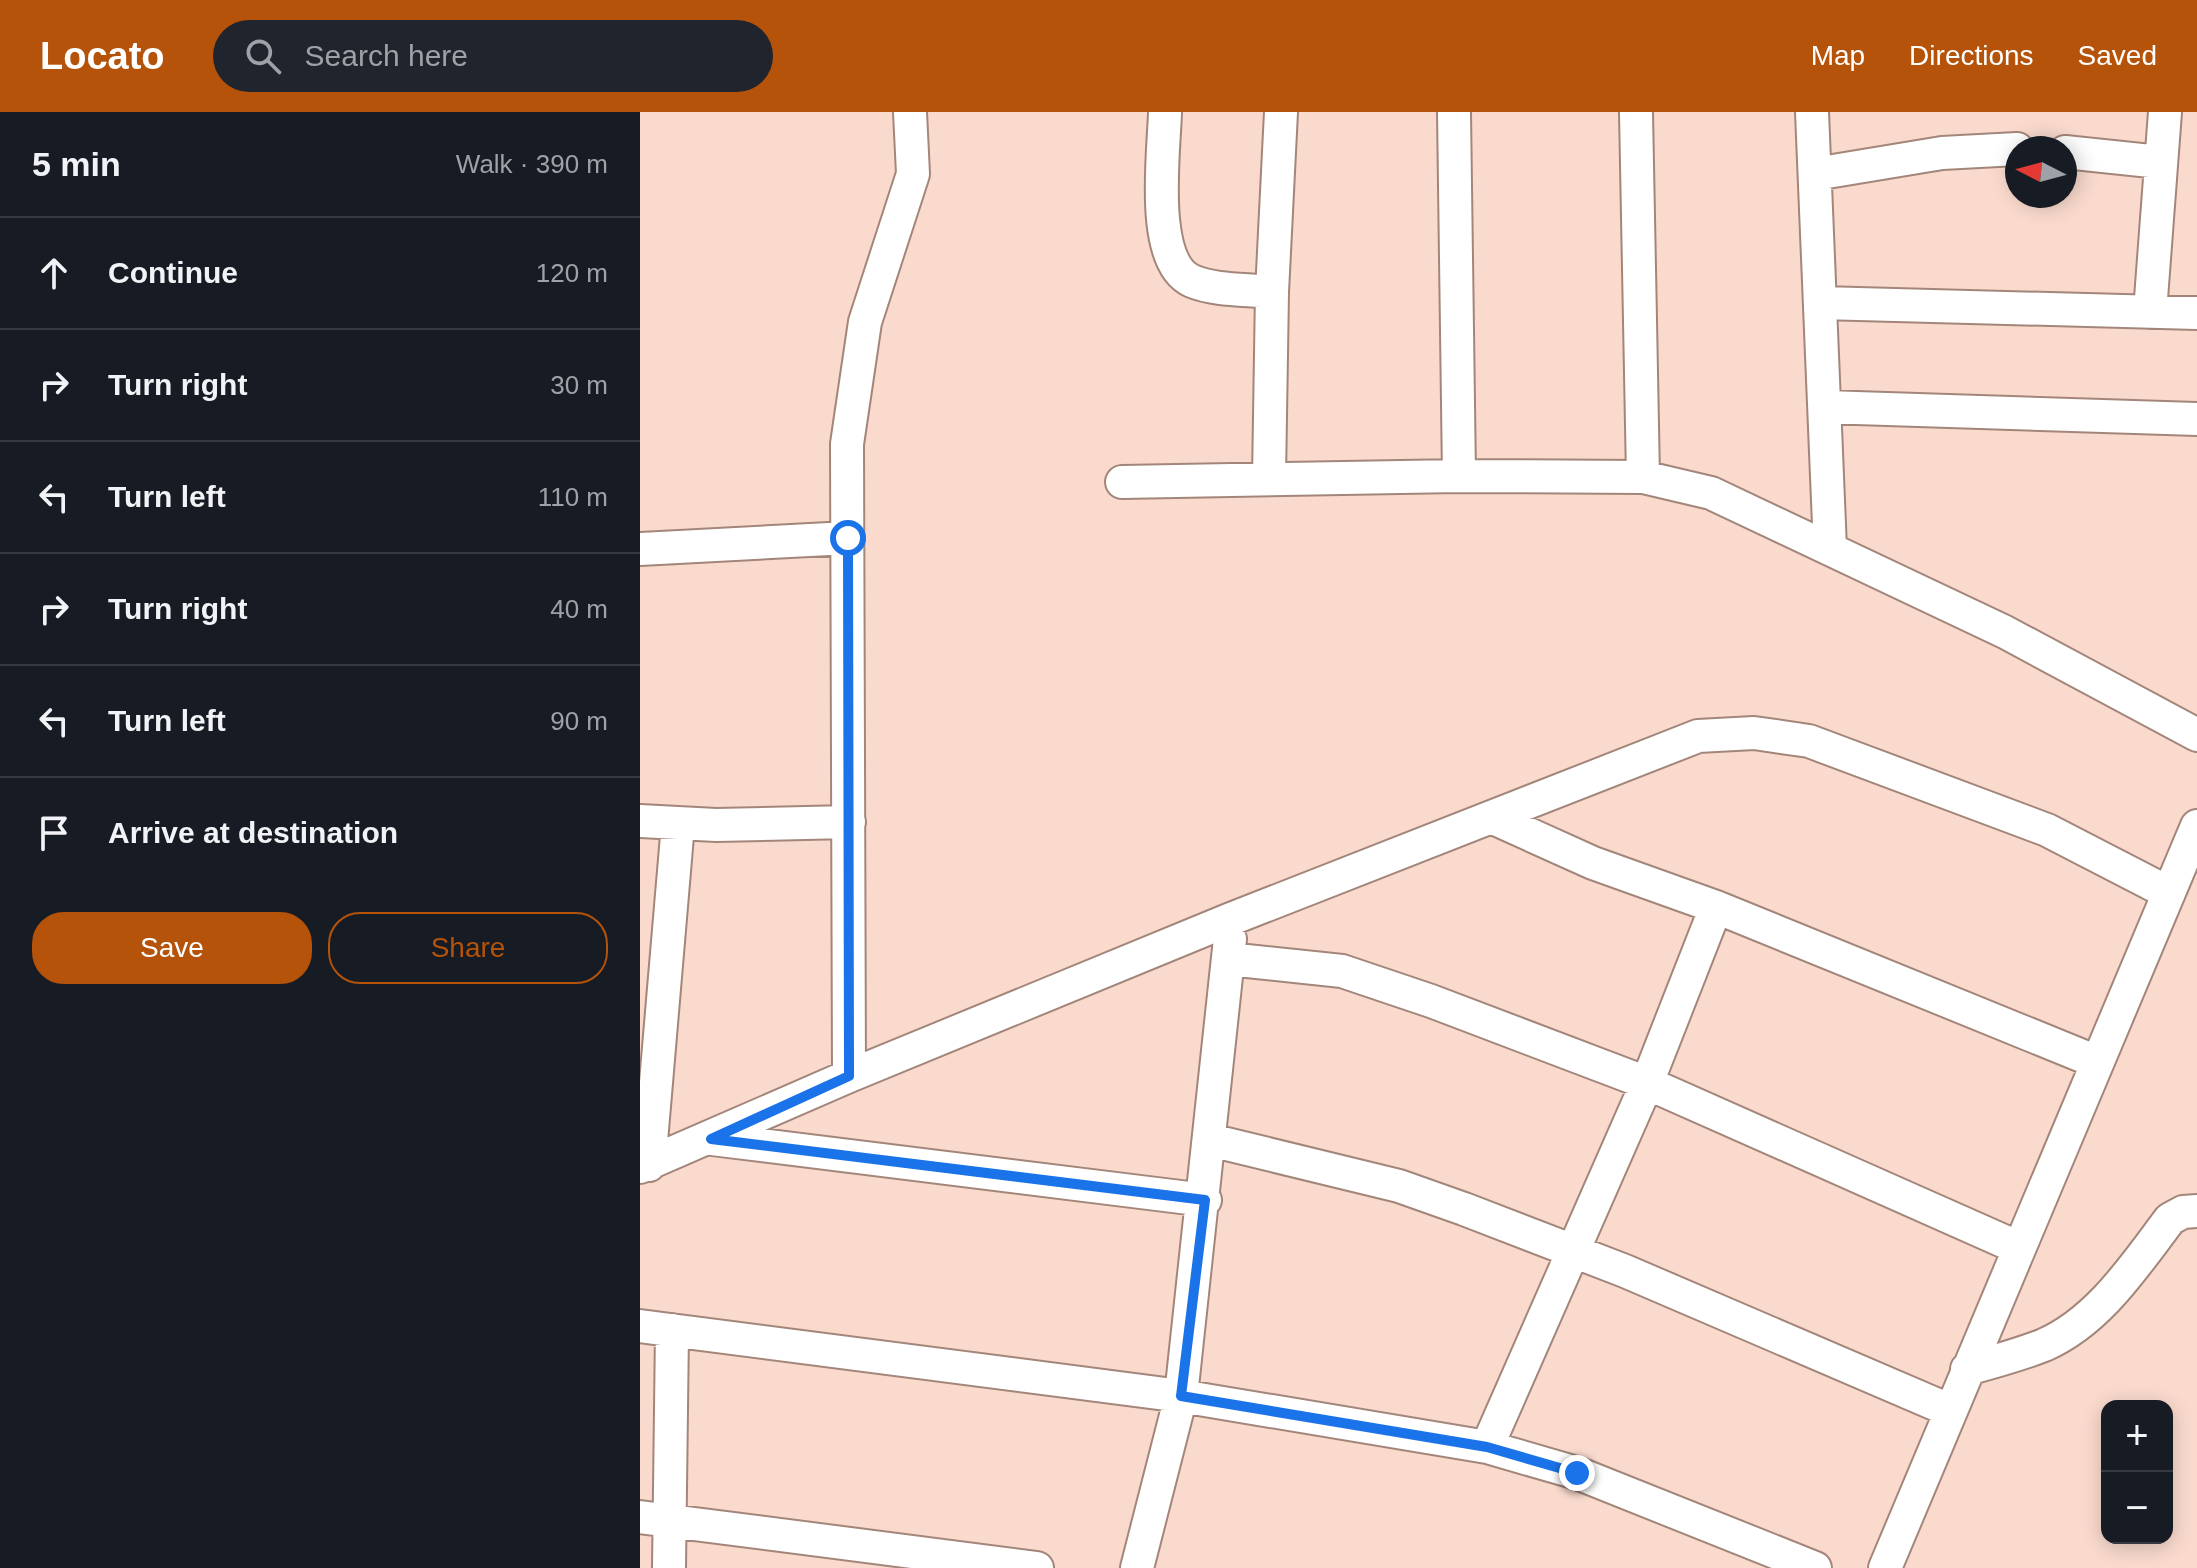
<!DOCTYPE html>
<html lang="en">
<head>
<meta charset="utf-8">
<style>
  :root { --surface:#171b24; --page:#20242c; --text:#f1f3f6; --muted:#9ea1a6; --line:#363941; --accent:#b45309 }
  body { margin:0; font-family:Arial,sans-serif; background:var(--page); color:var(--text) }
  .controls { position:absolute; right:24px; bottom:24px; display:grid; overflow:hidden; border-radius:16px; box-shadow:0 4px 20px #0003 }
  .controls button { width:72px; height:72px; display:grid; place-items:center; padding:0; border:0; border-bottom:2px solid var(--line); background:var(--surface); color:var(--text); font:40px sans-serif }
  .compass { position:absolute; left:1365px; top:24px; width:72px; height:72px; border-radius:50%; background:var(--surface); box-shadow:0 4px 20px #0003; rotate:276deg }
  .stop { position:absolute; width:24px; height:24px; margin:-18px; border:6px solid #1a73e8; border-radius:50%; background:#fff }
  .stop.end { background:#1a73e8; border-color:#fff; box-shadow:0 2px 8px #0008 }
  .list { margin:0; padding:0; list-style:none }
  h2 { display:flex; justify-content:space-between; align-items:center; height:104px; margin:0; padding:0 32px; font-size:34px }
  h2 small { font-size:26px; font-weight:400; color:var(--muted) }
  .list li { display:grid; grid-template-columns:52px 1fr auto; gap:24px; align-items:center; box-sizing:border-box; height:112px; padding:0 32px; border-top:2px solid var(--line) }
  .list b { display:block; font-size:30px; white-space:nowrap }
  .list em { font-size:26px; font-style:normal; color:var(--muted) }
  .actions { display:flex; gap:16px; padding:24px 32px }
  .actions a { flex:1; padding:18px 0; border:2px solid var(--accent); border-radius:32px; text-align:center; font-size:28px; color:var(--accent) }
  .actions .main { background:var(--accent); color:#fff }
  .icon { flex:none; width:44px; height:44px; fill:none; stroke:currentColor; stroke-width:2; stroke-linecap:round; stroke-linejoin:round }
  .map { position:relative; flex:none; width:1557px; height:1456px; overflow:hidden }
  header { display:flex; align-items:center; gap:48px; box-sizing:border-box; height:112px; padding:0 40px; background:var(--accent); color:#fff }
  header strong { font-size:38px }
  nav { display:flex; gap:44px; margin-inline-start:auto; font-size:28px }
  .search { width:560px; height:72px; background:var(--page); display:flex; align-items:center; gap:20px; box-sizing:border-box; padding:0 28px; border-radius:44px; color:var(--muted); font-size:30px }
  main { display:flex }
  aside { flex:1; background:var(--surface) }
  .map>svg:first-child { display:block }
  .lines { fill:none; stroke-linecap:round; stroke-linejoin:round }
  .minor-casing { stroke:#a3867a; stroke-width:36 }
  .minor { stroke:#fff; stroke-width:32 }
  .route { stroke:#1a73e8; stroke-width:10 }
</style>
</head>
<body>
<header>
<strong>Locato</strong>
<div class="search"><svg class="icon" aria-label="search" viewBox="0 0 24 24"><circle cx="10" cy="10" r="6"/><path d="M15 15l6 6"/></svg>Search here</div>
<nav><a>Map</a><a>Directions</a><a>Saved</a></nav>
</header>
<main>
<aside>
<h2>5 min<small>Walk · 390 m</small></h2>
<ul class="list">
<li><svg class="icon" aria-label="ahead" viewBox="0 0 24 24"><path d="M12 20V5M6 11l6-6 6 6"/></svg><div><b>Continue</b></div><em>120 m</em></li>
<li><svg class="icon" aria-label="right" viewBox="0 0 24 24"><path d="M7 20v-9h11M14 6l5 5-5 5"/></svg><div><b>Turn right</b></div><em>30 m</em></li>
<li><svg class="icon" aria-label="left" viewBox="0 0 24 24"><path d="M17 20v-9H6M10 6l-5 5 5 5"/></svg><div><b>Turn left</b></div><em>110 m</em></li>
<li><svg class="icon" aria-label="right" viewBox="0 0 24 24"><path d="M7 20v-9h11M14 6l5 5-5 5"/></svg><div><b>Turn right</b></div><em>40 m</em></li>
<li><svg class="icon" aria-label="left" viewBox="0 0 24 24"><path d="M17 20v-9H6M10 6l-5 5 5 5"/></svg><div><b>Turn left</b></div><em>90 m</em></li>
<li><svg class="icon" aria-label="arrive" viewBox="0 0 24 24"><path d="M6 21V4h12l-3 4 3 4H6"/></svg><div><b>Arrive at destination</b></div></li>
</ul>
<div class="actions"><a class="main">Save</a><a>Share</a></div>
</aside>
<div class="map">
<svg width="1557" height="1456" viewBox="0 0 1557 1456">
  <rect width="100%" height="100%" fill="#fadacd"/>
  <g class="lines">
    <defs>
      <path id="minor" d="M525,0C524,40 509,150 552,169C576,179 607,177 632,180
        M814,0L819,364
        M996,0L1003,365
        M1172,0L1190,437
        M1425,40L1520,50
        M1175,62L1302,41L1377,37
        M1181,191L1557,201
        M1510,200L1525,0
        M1185,295L1557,307
        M629,366L632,180L641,0
        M482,370L819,364L1003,365L1071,381L1365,520L1557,623
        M0,437L208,426
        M851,705L953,751L1076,795L1457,950
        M0,709L76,713L209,710
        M588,847L702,859L791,889L1007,971L1379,1136
        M209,964L207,332L225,210L273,62L270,0
        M72,1027L565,1088
        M570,1028L759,1074L824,1097L985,1159L1309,1298
        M9,1053L38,712
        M0,1055L209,964L591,807L1058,624L1114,621L1169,629L1407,718L1529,781
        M0,1214L541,1284L847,1335L937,1361L1175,1456
        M1327,1257C1353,1250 1379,1243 1404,1233C1459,1209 1495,1153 1530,1107L1543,1100L1557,1099
        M847,1335L1007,971L1076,795
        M0,1405L397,1456
        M29,1456L32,1218
        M497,1456L541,1284L590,827
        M1245,1456L1557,714"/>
    </defs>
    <!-- minor casing -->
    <use href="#minor" class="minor-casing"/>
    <!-- minor -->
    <use href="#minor" class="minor"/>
  </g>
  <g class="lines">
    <!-- route -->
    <path class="route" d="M208,426L209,964L71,1027L565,1088L541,1284L847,1335L937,1361"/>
  </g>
</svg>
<div class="controls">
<button>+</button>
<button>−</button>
</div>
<svg class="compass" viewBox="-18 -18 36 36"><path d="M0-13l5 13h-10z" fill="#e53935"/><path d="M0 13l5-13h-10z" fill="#9ea1a6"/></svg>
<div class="stop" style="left:208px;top:426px"></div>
<div class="stop end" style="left:937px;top:1361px"></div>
</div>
</main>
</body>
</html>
